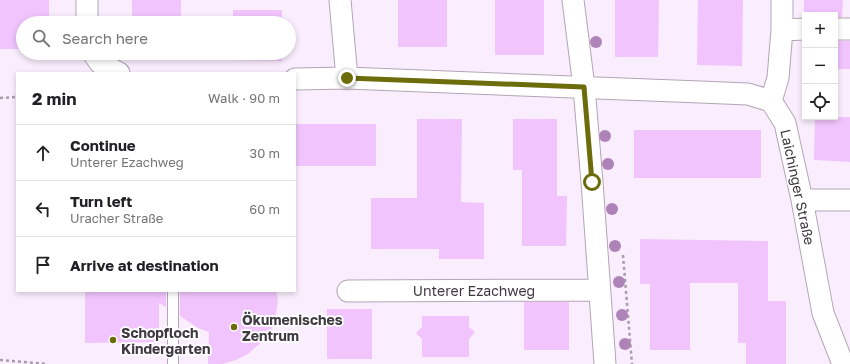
<!DOCTYPE html>
<html lang="en">
<head>
<meta charset="utf-8">
<style>
  :root { --surface:#fff; --page:#f2f2f2; --text:#202124; --muted:#757577; --line:#e0e0e0 }
  body { margin:0; font-family:"Golos Text",sans-serif; background:var(--page); color:var(--text) }
  .controls { position:absolute; right:12px; top:12px; display:grid; overflow:hidden; border-radius:0px; box-shadow:0 2px 6px #0003 }
  .controls button { width:36px; height:36px; display:grid; place-items:center; padding:0; border:0; border-bottom:1px solid var(--line); background:var(--surface); color:var(--text); font:20px sans-serif }
  .stop { position:absolute; width:12px; height:12px; margin:-9px; border:3px solid #6c6c0b; border-radius:50%; background:#fff }
  .stop.end { background:#6c6c0b; border-color:#fff; box-shadow:0 1px 4px #0008 }
  .list { margin:0; padding:0; list-style:none }
  h2 { display:flex; justify-content:space-between; align-items:center; height:52px; margin:0; padding:0 16px; font-size:17px }
  h2 small { font-size:13px; font-weight:400; color:var(--muted) }
  .list li { display:grid; grid-template-columns:26px 1fr auto; gap:12px; align-items:center; box-sizing:border-box; height:56px; padding:0 16px; border-top:1px solid var(--line) }
  .list b { display:block; font-size:15px; white-space:nowrap }
  .list p { margin:0; font-size:13px; white-space:nowrap; color:var(--muted) }
  .list em { font-size:13px; font-style:normal; color:var(--muted) }
  .icon { flex:none; width:22px; height:22px; fill:none; stroke:currentColor; stroke-width:2; stroke-linecap:round; stroke-linejoin:round }
  .map { position:relative; flex:none; width:850px; height:364px; overflow:hidden }
  .search { position:absolute; background:var(--surface); box-shadow:0 2px 6px #0003; left:16px; top:16px; width:280px; height:44px; display:flex; align-items:center; gap:10px; box-sizing:border-box; padding:0 14px; border-radius:22px; color:var(--muted); font-size:15px }
  .panel { position:absolute; background:var(--surface); box-shadow:0 2px 6px #0003; left:16px; top:72px; width:280px; height:220px; border-radius:0px }
  .map>svg:first-child { display:block }
  .building { fill:#f1c4fd }
  .lines { fill:none; stroke-linecap:round; stroke-linejoin:round }
  .service-casing { stroke:#b2a6b5; stroke-width:12 }
  .minor-casing { stroke:#b2a6b5; stroke-width:23 }
  .path { stroke:#a79da9; stroke-width:2.5; stroke-dasharray:3 3; stroke-linecap:butt }
  .service { stroke:#fff; stroke-width:10 }
  .minor { stroke:#fff; stroke-width:21 }
  .tree { fill:#ae83b8 }
  .route { stroke:#6c6c0b; stroke-width:5 }
  .poi-dot { fill:#6c6c0b; stroke:#fff; stroke-width:1.5 }
  .labels { text-anchor:middle; dominant-baseline:central; stroke-width:3.5; stroke-linejoin:round; paint-order:stroke }
  .street-label { font-size:14px; fill:#3f3a40; stroke:#fff }
  .poi-label { font-size:14px; font-weight:bold; fill:#3f3a40; stroke:#fff; text-anchor:start }
</style>
</head>
<body>
<div class="map">
<svg width="850" height="364" viewBox="0 0 850 364">
  <rect width="100%" height="100%" fill="#faedfd"/>
  <!-- building -->
  <path class="building" d="M0,0H49V23H23V49H0Z
    M132,0H181V23H132Z
    M398,0H447V47H398Z
    M495,0H544V55H495Z
    M615,0H659L658,57H615Z
    M698,0H743L742,66L697,65Z
    M804,0H843L842,17H835V15H805L804,17Z
    M233,10H282V23H233Z
    M835,41H850V69H835Z
    M232,53H282V61L232,60Z
    M815,117H850V162L814,160Z
    M417,119H462L461,202L484,203V259H439V249H371V198H417Z
    M513,119H557V196H567L566,246H522V170H513Z
    M295,124H376V166H295Z
    M634,130H761V178H634Z
    M640,239L768,241V301H786V364H746V343H738V283H690V350H650V284H640Z
    M85,291H166V307L159,303V342L85,343Z
    M180,291H276L278,300L276,314L273,326L267,337L248,354L236,360L222,364H208L209,332L198,328L180,316Z
    M524,302H569V350H524Z
    M327,309H372V359H327Z
    M422,316H469V327L475,332L469,339V357H422V339L416,333L422,327Z"/>
  <g class="lines">
    <defs>
      <path id="service" d="M173,291V364"/>
      <path id="minor" d="M87,0V23
        M340,0L347,78
        M573,0L584,87L592,182L605,364
        M835,29H850
        M782,30L805,29
        M93,53L100,63L119,73
        M295,79L347,78L700,92L748,94L771,101L785,123L802,200L823,313L841,359L845,364
        M771,101L778,78L782,30V0
        M802,200H850
        M348,291L599,290"/>
    </defs>
    <!-- service casing -->
    <use href="#service" class="service-casing"/>
    <!-- minor casing -->
    <use href="#minor" class="minor-casing"/>
    <!-- path -->
    <path class="path" d="M0,98L17,97
      M623,255L632,364
      M0,360L48,364"/>
    <!-- service -->
    <use href="#service" class="service"/>
    <!-- minor -->
    <use href="#minor" class="minor"/>
  </g>
  <!-- trees -->
  <g class="tree">
    <circle cx="596" cy="42" r="6"/>
    <circle cx="605" cy="136" r="6"/>
    <circle cx="608" cy="164" r="6"/>
    <circle cx="612" cy="209" r="6"/>
    <circle cx="615" cy="246" r="6"/>
    <circle cx="619" cy="282" r="6"/>
    <circle cx="622" cy="315" r="6"/>
    <circle cx="625" cy="344" r="6"/>
  </g>
  <g class="lines">
    <!-- route -->
    <path class="route" d="M347,78L584,87L592,182"/>
  </g>
  <!-- markers -->
  <g class="poi-dot">
    <circle cx="234" cy="327" r="4"/>
    <circle cx="113" cy="340" r="4"/>
  </g>
  <g class="labels">
    <!-- street labels -->
    <g class="street-label">
      <text transform="translate(798 187) rotate(78)">Laichinger Straße</text>
      <text x="474" y="290">Unterer Ezachweg</text>
    </g>
    <!-- poi labels -->
    <g class="poi-label">
      <text x="242" y="319">Ökumenisches<tspan x="242" dy="16">Zentrum</tspan></text>
      <text x="121" y="332">Schopfloch<tspan x="121" dy="16">Kindergarten</tspan></text>
    </g>
  </g>
</svg>
<div class="controls">
<button>+</button>
<button>−</button>
<button><svg class="icon" aria-label="locate" viewBox="0 0 24 24"><circle cx="12" cy="12" r="6"/><path d="M12 2v4M12 18v4M2 12h4M18 12h4"/></svg></button>
</div>
<div class="stop" style="left:592px;top:182px"></div>
<div class="stop end" style="left:347px;top:78px"></div>
<div class="search"><svg class="icon" aria-label="search" viewBox="0 0 24 24"><circle cx="10" cy="10" r="6"/><path d="M15 15l6 6"/></svg>Search here</div>
<section class="panel">
<h2>2 min<small>Walk · 90 m</small></h2>
<ul class="list">
<li><svg class="icon" aria-label="ahead" viewBox="0 0 24 24"><path d="M12 20V5M6 11l6-6 6 6"/></svg><div><b>Continue</b><p>Unterer Ezachweg</p></div><em>30 m</em></li>
<li><svg class="icon" aria-label="left" viewBox="0 0 24 24"><path d="M17 20v-9H6M10 6l-5 5 5 5"/></svg><div><b>Turn left</b><p>Uracher Straße</p></div><em>60 m</em></li>
<li><svg class="icon" aria-label="arrive" viewBox="0 0 24 24"><path d="M6 21V4h12l-3 4 3 4H6"/></svg><div><b>Arrive at destination</b></div></li>
</ul>
</section>
</div>
</body>
</html>
